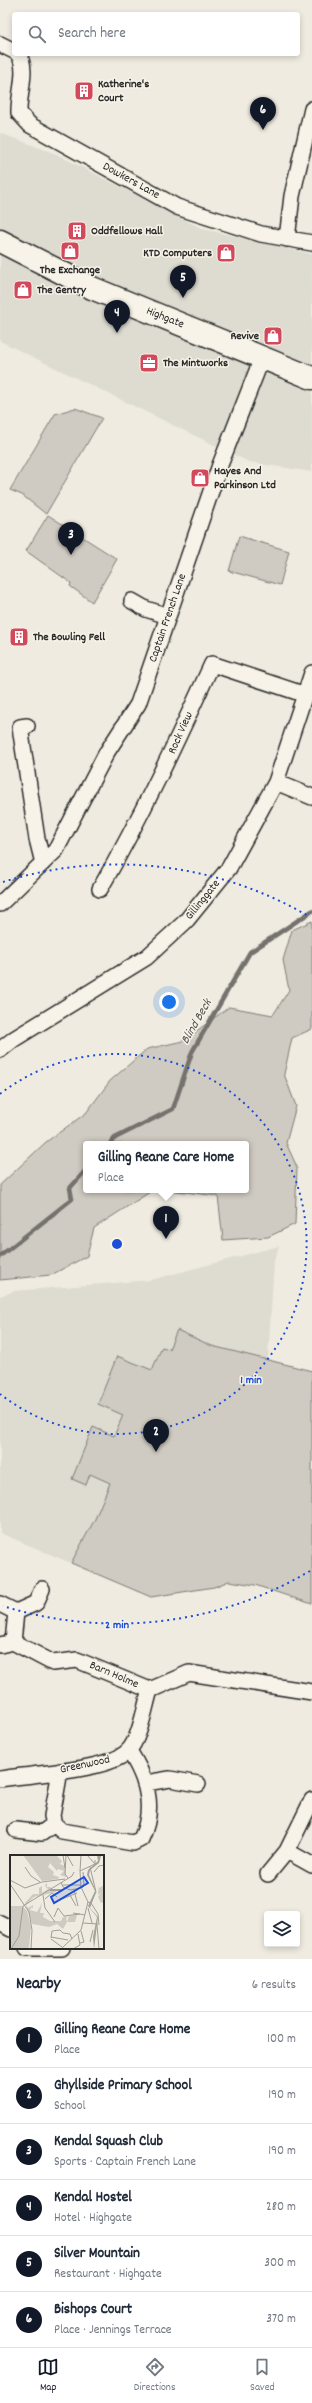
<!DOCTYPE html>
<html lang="en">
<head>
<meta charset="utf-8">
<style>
  :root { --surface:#fff; --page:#f2f2f3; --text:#1f2937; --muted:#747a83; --line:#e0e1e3; --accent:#111827 }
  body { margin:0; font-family:Dekko,sans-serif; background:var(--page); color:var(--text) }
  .controls { position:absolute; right:12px; bottom:12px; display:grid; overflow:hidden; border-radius:4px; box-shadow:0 2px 6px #0003 }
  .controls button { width:36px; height:36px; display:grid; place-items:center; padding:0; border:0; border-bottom:1px solid var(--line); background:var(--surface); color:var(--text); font:20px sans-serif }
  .you { position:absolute; left:169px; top:1002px; width:14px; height:14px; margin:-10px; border:3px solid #fff; border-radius:50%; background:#1a73e8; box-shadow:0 0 0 6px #1a73e833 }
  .badge { display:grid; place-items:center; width:26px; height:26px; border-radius:50%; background:var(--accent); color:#fff; font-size:13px; font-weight:700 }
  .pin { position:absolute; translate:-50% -33px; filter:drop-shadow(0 1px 2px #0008) }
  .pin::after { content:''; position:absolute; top:21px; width:14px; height:12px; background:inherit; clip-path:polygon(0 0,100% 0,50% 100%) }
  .popup { position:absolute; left:83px; top:1141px; width:166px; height:52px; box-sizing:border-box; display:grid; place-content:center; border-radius:4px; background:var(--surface); filter:drop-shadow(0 1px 3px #0005); font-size:13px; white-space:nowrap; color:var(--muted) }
  .popup b { font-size:15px; color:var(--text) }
  .popup::after { content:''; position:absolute; left:50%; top:100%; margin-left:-8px; border:8px solid transparent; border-top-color:var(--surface) }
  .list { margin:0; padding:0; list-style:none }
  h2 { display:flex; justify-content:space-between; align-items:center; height:52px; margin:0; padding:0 16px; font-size:17px }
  h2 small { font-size:13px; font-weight:400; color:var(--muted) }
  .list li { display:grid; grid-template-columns:26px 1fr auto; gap:12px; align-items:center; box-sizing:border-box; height:56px; padding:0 16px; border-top:1px solid var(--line) }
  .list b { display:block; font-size:15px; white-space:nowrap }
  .list p { margin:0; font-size:13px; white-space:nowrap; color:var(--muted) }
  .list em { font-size:13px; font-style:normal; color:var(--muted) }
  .icon { flex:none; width:22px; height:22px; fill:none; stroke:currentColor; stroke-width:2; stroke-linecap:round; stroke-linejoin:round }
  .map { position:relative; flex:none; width:312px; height:1959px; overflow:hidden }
  .search { position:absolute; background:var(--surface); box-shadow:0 2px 6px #0003; left:12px; right:12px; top:12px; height:44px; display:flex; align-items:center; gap:10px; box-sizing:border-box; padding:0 14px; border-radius:4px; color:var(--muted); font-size:15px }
  .sheet { height:388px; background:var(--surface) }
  nav { display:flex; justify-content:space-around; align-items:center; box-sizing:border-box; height:56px; border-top:1px solid var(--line); background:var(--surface); font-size:11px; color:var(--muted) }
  nav a { display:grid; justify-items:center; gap:2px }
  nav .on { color:var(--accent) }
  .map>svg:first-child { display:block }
  .built { fill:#dedbd1 }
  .green { fill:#cfcbc2; stroke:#7d7b76 }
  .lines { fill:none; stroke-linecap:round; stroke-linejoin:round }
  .stream { stroke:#74726e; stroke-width:4.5 }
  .minor-casing { stroke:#2b2b2b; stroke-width:18 }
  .highway-casing { stroke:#2b2b2b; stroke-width:25 }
  .minor { stroke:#f7f3e8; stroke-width:15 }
  .highway { stroke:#f7f3e8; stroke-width:22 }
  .ring { fill:none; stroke:#1d4ed8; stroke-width:2; stroke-dasharray:2 4 }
  .labels { text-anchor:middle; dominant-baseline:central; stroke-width:3; stroke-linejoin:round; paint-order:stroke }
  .poi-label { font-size:12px; font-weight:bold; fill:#2b2b2b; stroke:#f7f3e8; text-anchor:start }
  .street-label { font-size:12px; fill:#2b2b2b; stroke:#f7f3e8 }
  .water-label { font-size:13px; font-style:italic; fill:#555552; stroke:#f7f3e8 }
  .inset-river { fill:none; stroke:#a4a29a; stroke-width:2 }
  .inset-road { fill:none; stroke:#a19e98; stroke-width:1 }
  .view { fill:#1d4ed8; fill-opacity:0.15; stroke:#1d4ed8; stroke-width:2 }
  .inset-edge { fill:none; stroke:#2b2b2b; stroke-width:2 }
  .centre { fill:#1d4ed8; stroke:#f7f3e8; stroke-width:2 }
  .ring-label { font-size:12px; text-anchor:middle; font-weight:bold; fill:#1d4ed8; stroke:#f7f3e8; stroke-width:3; stroke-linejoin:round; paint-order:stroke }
</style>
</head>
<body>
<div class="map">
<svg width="312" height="1959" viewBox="0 0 312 1959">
  <rect width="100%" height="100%" fill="#efebe0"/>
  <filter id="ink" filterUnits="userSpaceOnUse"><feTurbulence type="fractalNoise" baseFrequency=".025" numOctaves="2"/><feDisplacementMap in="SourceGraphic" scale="8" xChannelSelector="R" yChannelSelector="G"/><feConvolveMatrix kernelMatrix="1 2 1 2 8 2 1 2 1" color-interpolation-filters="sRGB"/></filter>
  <g filter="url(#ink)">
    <!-- built -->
    <path class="built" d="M0,133L56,154L203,229L312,254V472L249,462L0,341Z
      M279,1246L274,1261L268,1359L312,1371V1604L255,1585L229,1581L214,1587L151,1597L0,1533V1296L14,1291L151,1280Z"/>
    <!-- green -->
    <path class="green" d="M75,408L102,418L46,514L22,495L10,490L55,414Z
      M48,515L117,559L92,602L70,586L71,583L26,551Z
      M239,536L289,551L280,585L229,571Z
      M312,921V1029L292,1038L284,1074L296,1106L286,1143L297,1167L295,1224L268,1237L223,1240L218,1196L168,1190H246V1144H86V1190H153L94,1228L87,1256L51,1275L0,1280V1185L46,1142L86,1113L110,1081L147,1049L183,1041L229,1007L273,1015L289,990L283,960L292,930Z
      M177,1330L212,1346L312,1371V1604L255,1585L229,1581L214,1587L151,1597L71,1563L95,1519L110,1483L90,1474L86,1485L72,1479L93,1427L114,1436L123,1415L98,1404L117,1356L152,1370L162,1347L169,1349Z"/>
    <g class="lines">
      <!-- stream -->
      <path class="stream" d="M110,1144L115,1138L173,1109L192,1052L250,952L312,911
        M0,1256L72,1199L70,1188L86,1170"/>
      <defs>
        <path id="minor" d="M0,44L14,51
          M18,54C29,68 18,95 19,113L30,125L177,207L261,234L312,243
          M287,239L292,196L312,109
          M132,601L146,609L168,616
          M27,726L20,727L37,839L43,863
          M276,782L312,797
          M100,889C142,816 177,740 212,664L306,695
          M0,904L56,850L107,752L138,704L220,465L262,358
          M0,1050L14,1039L147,957L186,921L229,868L276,782L312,673
          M0,1604L16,1612
          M13,1642L16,1612L36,1603L42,1589
          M0,1645L13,1642L53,1663L77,1660L150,1690L189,1673L312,1692
          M60,1771L52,1816L54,1824L62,1831L133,1843L141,1839C156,1808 147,1778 129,1751
          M0,1779C29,1774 109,1771 128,1751C140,1739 145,1706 150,1690
          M146,1783L170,1779L198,1784
          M16,1830L42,1833L54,1824
          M287,1851L312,1865
          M268,1874L287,1851L312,1800
          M0,1923L11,1929
          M27,1948H62"/>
        <path id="highway" d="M0,241L92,288L312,378"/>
      </defs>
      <!-- minor casing -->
      <use href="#minor" class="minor-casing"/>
      <!-- highway casing -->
      <use href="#highway" class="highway-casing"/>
      <!-- minor -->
      <use href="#minor" class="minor"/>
      <!-- highway -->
      <use href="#highway" class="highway"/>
    </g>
  </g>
  <!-- distance rings -->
  <g class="ring">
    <path d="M0 1094A190 190 0 1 1 0 1394"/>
    <path d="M310 1571A380 380 0 0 1 3 1606M3 882A380 380 0 0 1 310 917"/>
  </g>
  <!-- icons -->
  <defs>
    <symbol id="building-square" viewBox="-11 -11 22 22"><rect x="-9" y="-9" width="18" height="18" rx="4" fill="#d1495b" stroke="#f7f3e8"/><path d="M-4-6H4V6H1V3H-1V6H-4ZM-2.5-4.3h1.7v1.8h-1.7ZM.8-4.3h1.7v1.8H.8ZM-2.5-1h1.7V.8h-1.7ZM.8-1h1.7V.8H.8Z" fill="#fff"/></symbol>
    <symbol id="shop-square" viewBox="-11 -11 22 22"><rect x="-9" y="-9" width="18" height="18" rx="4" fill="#d1495b" stroke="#f7f3e8"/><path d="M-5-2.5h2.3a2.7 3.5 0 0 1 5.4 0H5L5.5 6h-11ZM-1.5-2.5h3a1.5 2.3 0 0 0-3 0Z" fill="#fff"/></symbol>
    <symbol id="office-square" viewBox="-11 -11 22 22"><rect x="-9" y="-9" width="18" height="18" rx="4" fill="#d1495b" stroke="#f7f3e8"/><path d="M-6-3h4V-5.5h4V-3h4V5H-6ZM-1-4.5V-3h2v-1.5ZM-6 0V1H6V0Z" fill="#fff"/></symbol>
  </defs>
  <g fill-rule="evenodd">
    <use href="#building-square" x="73" y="80" width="22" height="22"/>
    <use href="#building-square" x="66" y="220" width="22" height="22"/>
    <use href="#shop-square" x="59" y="240" width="22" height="22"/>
    <use href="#shop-square" x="215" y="242" width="22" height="22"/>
    <use href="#shop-square" x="12" y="279" width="22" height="22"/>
    <use href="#shop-square" x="262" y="325" width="22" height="22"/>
    <use href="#office-square" x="138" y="352" width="22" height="22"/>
    <use href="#shop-square" x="189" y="467" width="22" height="22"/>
    <use href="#building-square" x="8" y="626" width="22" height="22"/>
  </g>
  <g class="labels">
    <!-- poi labels -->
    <g class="poi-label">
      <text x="98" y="84">Katherine's<tspan x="98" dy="14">Court</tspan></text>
      <text x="91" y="231">Oddfellows Hall</text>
      <text x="212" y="253" text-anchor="end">KTD Computers</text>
      <text x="70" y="270" text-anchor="middle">The Exchange</text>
      <text x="37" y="290">The Gentry</text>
      <text x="259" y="336" text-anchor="end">Revive</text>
      <text x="163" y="363">The Mintworks</text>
      <text x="214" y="471">Hayes And<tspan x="214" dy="14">Parkinson Ltd</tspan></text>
      <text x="33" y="637">The Bowling Fell</text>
    </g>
    <!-- street labels -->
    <g class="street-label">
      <text transform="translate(131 181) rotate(29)">Dowkers Lane</text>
      <text transform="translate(165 318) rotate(22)">Highgate</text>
      <text transform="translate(168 618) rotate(-71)">Captain French Lane</text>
      <text transform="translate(181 733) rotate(-66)">Rock View</text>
      <text transform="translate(203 900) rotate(-51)">Gillinggate</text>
      <text transform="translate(114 1675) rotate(23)">Barn Holme</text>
      <text transform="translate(85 1765) rotate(-12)">Greenwood</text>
    </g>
    <!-- water labels -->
    <g class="water-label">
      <text transform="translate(197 1022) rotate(-60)">Blind Beck</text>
    </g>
  </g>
  <!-- overview -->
  <g transform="translate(10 1855)">
    <rect width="94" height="94" fill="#efebe0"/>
    <path d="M13,0H46L52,6L50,9L55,11L56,22L50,20L54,16L48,14L47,16L40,8L38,12L44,17L43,20L49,22L48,24L32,26ZM37,27V32H41V35L45,34L46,37L24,42L16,50L18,53L23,50V54L22,52L20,55L27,57L32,48L30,58H34L33,62L40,66H51L53,62L58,61L56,63L57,67L59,61L67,60L65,67H57L53,74L47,69L39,72L22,69L15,48L23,39H29V33L32,31V38L38,34L35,31ZM89,30V33L94,30V47L91,48L88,42L91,38L88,40ZM0,51H12L17,56L21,72L19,92L16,94H0Z" fill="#cfcbc2"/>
    <path d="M87,0L91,1L89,8L80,15L79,20L86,36L80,53L88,62L84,94L83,82L87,62L78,51L85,36L77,20L78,15L88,6Z" fill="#a4a29a"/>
    <path class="inset-river" d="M40,35H53"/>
    <path class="inset-road" d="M53,0L55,13M56,0L55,19L58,23M57,0L63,11M77,0L85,9M15,12L21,21L30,27M70,16L71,0M84,17L89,11L94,10M0,25L15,33L32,27L55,24M51,27L53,32L60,35L71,33M0,29L19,57L22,75L21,94M53,30H71M72,33L74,31L73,17M64,35L68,51M33,40L35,53L45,67M60,40L66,51M35,44L42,38L47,42M50,45L67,38M78,47L81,48L86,37L80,12M81,48L88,59L89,70M78,53L82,68M63,58L75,60M44,62L48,53L54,61L70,59M73,68L88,69M87,70L89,94M41,82L58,85M41,83L42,76L50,75L53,78L60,79L62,84M41,84L52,92M80,87L83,75M70,88L74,87L71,76M1,94L9,81L13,51L62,21L64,17M51,94L71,75L78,47L71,32L70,16L85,9V5M63,94L70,90L68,79"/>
    <path class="view" d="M74,22L78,28L44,48L41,42Z"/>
    <rect width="94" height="94" class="inset-edge"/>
  </g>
  <circle cx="117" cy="1244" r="6" class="centre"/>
  <g class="ring-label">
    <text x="251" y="1383">1 min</text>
    <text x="117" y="1628">2 min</text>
  </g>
</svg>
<div class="controls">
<button><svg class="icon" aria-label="layers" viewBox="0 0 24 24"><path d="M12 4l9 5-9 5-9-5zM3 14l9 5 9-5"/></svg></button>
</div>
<div class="you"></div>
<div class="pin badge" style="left:166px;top:1239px">1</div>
<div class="popup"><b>Gilling Reane Care Home</b>Place</div>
<div class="pin badge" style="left:156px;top:1452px">2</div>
<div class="pin badge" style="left:71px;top:555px">3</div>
<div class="pin badge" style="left:117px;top:333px">4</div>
<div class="pin badge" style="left:183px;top:298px">5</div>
<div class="pin badge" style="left:263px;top:130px">6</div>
<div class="search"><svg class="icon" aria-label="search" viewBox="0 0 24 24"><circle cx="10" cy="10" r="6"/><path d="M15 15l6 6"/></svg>Search here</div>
</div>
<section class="sheet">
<h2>Nearby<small>6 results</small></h2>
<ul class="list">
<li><span class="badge">1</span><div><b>Gilling Reane Care Home</b><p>Place</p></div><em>100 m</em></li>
<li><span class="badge">2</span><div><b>Ghyllside Primary School</b><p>School</p></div><em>190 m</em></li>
<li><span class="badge">3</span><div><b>Kendal Squash Club</b><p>Sports · Captain French Lane</p></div><em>190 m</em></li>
<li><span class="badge">4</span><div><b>Kendal Hostel</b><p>Hotel · Highgate</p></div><em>280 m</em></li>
<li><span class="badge">5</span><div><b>Silver Mountain</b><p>Restaurant · Highgate</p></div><em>300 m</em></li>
<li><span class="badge">6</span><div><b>Bishops Court</b><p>Place · Jennings Terrace</p></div><em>370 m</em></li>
</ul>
</section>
<nav>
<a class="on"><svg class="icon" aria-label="map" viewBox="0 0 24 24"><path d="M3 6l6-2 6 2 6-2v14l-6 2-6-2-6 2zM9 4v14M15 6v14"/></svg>Map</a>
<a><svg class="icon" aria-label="directions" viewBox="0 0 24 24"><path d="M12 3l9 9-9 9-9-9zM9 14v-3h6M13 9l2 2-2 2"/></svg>Directions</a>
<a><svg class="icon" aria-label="saved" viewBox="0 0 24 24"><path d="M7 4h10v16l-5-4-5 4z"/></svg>Saved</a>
</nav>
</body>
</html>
